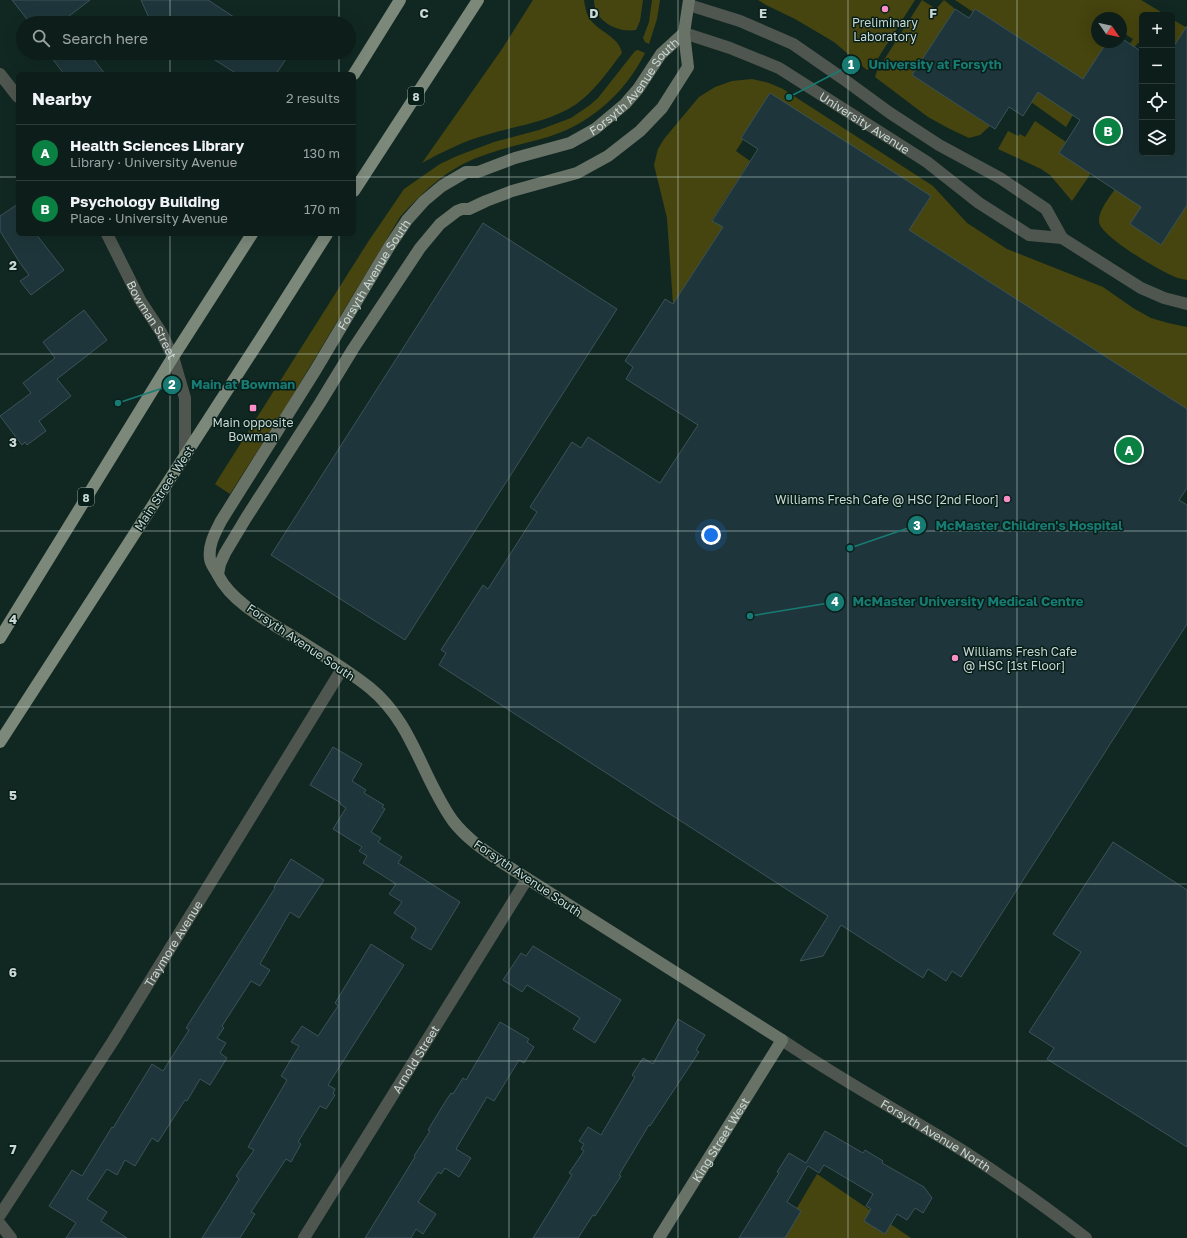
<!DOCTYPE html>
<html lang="en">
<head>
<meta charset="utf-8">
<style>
  :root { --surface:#0d1e1a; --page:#1b2b27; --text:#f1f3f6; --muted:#9aa2a2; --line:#2d3c39; --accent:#0b8043 }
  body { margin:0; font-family:"Golos Text",sans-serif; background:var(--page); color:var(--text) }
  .controls { position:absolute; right:12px; top:12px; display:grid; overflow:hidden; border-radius:6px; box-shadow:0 4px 16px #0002 }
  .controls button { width:36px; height:36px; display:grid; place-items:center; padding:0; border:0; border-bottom:1px solid var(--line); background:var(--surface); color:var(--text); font:20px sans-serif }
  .compass { position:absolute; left:1091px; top:12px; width:36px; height:36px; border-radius:50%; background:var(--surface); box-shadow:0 4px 16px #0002; rotate:124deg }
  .you { position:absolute; left:711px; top:535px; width:14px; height:14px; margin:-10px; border:3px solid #fff; border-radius:50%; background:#1a73e8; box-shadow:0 0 0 6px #1a73e833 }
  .badge { display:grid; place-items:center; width:26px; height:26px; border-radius:50%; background:var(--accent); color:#fff; font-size:13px; font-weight:700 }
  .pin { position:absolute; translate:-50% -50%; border:2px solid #fff; box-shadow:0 1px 4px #0006 }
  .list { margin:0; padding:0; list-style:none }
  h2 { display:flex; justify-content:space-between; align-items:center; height:52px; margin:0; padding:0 16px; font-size:17px }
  h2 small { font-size:13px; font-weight:400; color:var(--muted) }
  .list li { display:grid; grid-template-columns:26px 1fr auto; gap:12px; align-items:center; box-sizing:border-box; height:56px; padding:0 16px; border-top:1px solid var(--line) }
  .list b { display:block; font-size:15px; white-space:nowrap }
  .list p { margin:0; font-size:13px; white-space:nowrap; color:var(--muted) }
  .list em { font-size:13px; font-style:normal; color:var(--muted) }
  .icon { flex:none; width:22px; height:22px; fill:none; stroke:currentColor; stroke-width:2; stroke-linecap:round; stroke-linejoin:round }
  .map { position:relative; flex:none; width:1187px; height:1238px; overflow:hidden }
  .search { position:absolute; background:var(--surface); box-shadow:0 4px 16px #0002; left:16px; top:16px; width:340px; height:44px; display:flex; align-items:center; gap:10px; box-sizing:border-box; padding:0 14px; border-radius:22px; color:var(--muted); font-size:15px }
  .panel { position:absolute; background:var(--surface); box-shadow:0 4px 16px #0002; left:16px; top:72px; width:340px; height:164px; border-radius:6px }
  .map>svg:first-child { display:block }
  .green { fill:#46450f }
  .building { fill:#1e363b; stroke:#3b5358 }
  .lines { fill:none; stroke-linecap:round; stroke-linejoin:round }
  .street { stroke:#4f564f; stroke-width:12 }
  .secondary { stroke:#687267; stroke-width:12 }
  .primary { stroke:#7b887a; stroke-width:12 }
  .grid { fill:none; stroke:#cad8d4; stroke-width:1; stroke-opacity:0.55 }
  .poi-dot { fill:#fa8fc7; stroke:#071e19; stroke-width:1.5 }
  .labels { text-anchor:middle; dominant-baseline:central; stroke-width:3; stroke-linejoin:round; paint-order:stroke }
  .shield { fill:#071e19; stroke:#90a09c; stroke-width:1 }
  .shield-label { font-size:11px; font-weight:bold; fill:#cad8d4 }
  .poi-label { font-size:12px; fill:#cad8d4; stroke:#071e19 }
  .street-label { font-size:12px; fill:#cad8d4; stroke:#071e19 }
  .grid-label { font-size:13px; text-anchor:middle; font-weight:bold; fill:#cad8d4; stroke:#071e19; stroke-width:3; stroke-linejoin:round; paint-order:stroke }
  .leader { fill:none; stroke:#187b73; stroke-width:1.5 }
  .callout-dot { fill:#187b73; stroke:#071e19; stroke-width:1.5 }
  .mark-label { font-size:12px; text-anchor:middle; font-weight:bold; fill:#fff }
  .callout-label { font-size:13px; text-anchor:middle; font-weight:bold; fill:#187b73; stroke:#071e19; stroke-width:3; stroke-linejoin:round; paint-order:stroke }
</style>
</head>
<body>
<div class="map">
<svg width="1187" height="1238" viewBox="0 0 1187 1238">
  <rect width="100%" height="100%" fill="#112822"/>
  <!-- green -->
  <path class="green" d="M533,0H584C585,6 586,13 589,18C598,32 619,36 622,53C608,71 594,92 575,105C549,122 515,126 486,135C464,141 442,152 422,163L502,49Z
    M594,0H643L640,21L636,30C617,33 594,21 594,0Z
    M652,0H660L657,19L649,44L645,42L643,38L649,22Z
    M758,0H915L873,66L867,70L834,42L795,19L766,5Z
    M922,0L936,9L944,0L955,9L912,75L990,126L980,135L969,138L948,128L928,117L875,77L877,71Z
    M955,0H1141L1161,12L1159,15H1142V41L1141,43H1138L1134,48L1129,45L1133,39L1122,32L1121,33V18H1097V42H1107L1064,109L1073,115L1066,127L1031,102L1057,62L975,9L973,12Z
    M1172,19L1187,28L1172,49Z
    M638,50L645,53C624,95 587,127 541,139C514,146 487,152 463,164C438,177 419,196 400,217L285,408L230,494L215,484L368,242L404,189L440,164L457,156L494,142L539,130L571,118L590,105L598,98L635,51Z
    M752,79L769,83L783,89L933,186L967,223L1007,249L1103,287L1133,308L1151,318L1168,323L1187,327V409L909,230L770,93L741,138L743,140L736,151L750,161L712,220L723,227L673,304L667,218L654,165L658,149L664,139L699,97L715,87L732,81Z
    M1035,121L1066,142L1059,153L1091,173L1072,201L1050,175L1041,169L998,149L1008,131L1018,136L1020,134L1025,137Z
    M1115,189L1144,203L1130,224L1161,245L1187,205V280C1184,279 1181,279 1178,278C1163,273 1101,237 1099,222C1098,211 1109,198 1115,189Z
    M817,1174L911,1238H779Z"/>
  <!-- building -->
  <path class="building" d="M12,0H90L60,23H30Z
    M141,0H208L243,23H156L149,18Z
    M955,9L969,18L975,9L1083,79L1107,42H1121V38L1142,52V153H1172V49L1187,26V205L1161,245L1130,224L1141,207L1059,153L1080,120L1038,92L1023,116L1009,107L995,129L912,75Z
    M48,53H89L105,74H64Z
    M204,53H290L276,74H237Z
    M770,93L931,196L909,230L1187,409V488L1179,500L1187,505V624L961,977L952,971L946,981L928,969L923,978L841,925L823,956L800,961L828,916L439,665L446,653L441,650L483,585L488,589L537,512L530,507L572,442L581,448L588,437L660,483L698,425L626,379L633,367L625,361L665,299L673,304L723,227L712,221L758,149L741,138Z
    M18,204V234H36L64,270L31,295L20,281L29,275L20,263L0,231V216Z
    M483,223L617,309L405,640L271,555Z
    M84,310L107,340L57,379L71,396L39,421L46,431L27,445L25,442L22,445L0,416L31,393L23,383L55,358L43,342Z
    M333,747L362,764L352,781L366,790L364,793L384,805L382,807L385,809L371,832L381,838L378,842L402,857L398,863L460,902L431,950L411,938L416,929L415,927L394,913L402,902L389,894L396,884L363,863L367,856L359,851L362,847L333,829L346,808L340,804L341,803L310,785Z
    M1113,842L1187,890V1147L1047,1059L1054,1048L1029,1032L1081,952L1053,934Z
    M291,859L324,880L299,918L290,912L260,964L270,970L260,986L251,981L222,1026L224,1028L217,1038L226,1043L220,1053L227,1058L210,1085L200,1079L187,1101L185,1100L158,1142L152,1138L135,1166L125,1160L117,1175L107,1169L87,1199L107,1212L101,1221L127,1238H66L76,1223L49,1206L72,1170L82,1176L112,1127L113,1128L152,1064L163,1071L189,1030L186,1028L275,888L274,887Z
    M371,944L404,965L328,1085L335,1089L333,1094L335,1095L326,1109L320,1106L298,1142L301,1144L291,1162L286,1159L251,1212L255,1214L240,1238H202L239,1179L236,1176L254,1150L248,1147L287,1080L281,1076L299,1046L291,1042L302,1026L318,1036L338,1006L335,1003Z
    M533,946L621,1000L595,1043L573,1029L580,1018L527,985L522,992L503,980L521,953L526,956Z
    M678,1019L705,1035L696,1050L699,1052L650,1126L649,1125L619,1175L621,1176L595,1216L593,1215L578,1238H533L572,1175L569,1173L584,1151L581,1149L584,1144L579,1141L588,1127L601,1135L635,1077L632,1075L643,1058L653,1064Z
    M500,1022L529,1039L527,1042L534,1047L524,1063L519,1060L494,1101L487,1097L456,1149L471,1158L459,1177L445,1168L441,1174L438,1172L418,1202L436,1214L423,1234L416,1229L411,1238H365L415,1157L414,1156L430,1131L428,1130L445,1102L451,1093L453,1094L463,1078L466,1080Z
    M825,1131L863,1153L865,1150L883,1161L882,1163L924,1187L932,1198L923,1213L915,1208L907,1220L897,1214L885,1234L864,1221L871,1209L866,1206L873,1194L824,1165L819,1173L808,1166L787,1202L801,1211L785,1238H739L779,1173L777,1172L789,1153L806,1163Z"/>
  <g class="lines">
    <!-- street -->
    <g class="street">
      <path d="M689,5L740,21L793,44L842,78L890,113L939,145L1000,178L1046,209L1062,238"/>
      <path id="s1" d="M684,33L730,48L779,68L927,162L979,203L1029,235L1062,238L1141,288L1164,298L1187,304"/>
      <path d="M0,74L18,97"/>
      <path id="s2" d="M107,234L140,300L161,332L173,357L185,398V457"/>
      <path id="s3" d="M782,1040C841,1080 904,1114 965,1152C1007,1179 1047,1208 1086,1238"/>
      <path id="s4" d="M0,1215L113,1041L342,669"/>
      <path d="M0,1224L11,1238"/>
      <path id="s5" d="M304,1238L527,879"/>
    </g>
    <!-- secondary -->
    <g class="secondary">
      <path d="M218,574L220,564L225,553L246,518L320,403L353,349L420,248L440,224L457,211L462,209H469L486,201L512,191L577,173L608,156L640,131L662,108L688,67L684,33L689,0"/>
      <path id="s6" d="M659,1238L782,1040L501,862C484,850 466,838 453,821C422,778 413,723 370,688C349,671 325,657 302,642C274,624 233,605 218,575C215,569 211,565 210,559C208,545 215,533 221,521L315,371L389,247L407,220L424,201L442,186L466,172H478L515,158L570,143L595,129L625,104L638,89L661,54L684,33"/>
    </g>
    <!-- primary -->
    <path class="primary" d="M354,74L400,0
      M354,191L478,0
      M0,638L173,357L252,234
      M0,742L261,338L327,234"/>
  </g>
  <!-- grid -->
  <path class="grid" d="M170,0V23M339,0V23M509,0V1238M678,0V1238M848,0V1238M1017,0V1238M170,53V74M339,53V74M0,177H18M354,177H1187M170,234V1238M339,234V1238M0,354H1187M0,531H1187M0,707H1187M0,884H1187M0,1061H1187"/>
  <!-- markers -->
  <g class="poi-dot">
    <circle cx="885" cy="9" r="4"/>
    <rect x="249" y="404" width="8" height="8" rx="2"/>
    <circle cx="1007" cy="499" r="4"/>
    <circle cx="955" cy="658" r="4"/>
  </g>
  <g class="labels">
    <!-- shield labels -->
    <g class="shield">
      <rect x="408" y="87" width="16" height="18" rx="3"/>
      <rect x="78" y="488" width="16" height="18" rx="3"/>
    </g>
    <g class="shield-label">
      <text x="416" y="96">8</text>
      <text x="86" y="497">8</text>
    </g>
    <!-- poi labels -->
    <g class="poi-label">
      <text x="885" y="22">Preliminary<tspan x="885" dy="14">Laboratory</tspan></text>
      <text x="253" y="422">Main opposite<tspan x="253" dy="14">Bowman</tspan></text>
      <text x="999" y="499" text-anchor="end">Williams Fresh Cafe @ HSC [2nd Floor]</text>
      <text x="963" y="651" text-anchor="start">Williams Fresh Cafe<tspan x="963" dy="14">@ HSC [1st Floor]</tspan></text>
    </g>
    <!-- street labels -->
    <g class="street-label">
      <text stroke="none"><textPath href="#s6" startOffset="1662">Forsyth Avenue South</textPath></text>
      <text stroke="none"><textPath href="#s1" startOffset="203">University Avenue</textPath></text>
      <text stroke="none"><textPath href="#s6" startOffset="1326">Forsyth Avenue South</textPath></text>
      <text stroke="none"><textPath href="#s2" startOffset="97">Bowman Street</textPath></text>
      <text transform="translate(164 488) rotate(-57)">Main Street West</text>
      <text transform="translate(301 642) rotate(34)">Forsyth Avenue South</text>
      <text transform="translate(528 878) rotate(34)">Forsyth Avenue South</text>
      <text stroke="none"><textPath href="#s4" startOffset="322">Traymore Avenue</textPath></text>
      <text stroke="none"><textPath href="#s5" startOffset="211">Arnold Street</textPath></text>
      <text stroke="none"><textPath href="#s3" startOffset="181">Forsyth Avenue North</textPath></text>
      <text stroke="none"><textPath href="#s6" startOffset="116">King Street West</textPath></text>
    </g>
  </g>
  <g class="grid-label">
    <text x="424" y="18">C</text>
    <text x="594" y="18">D</text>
    <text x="763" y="18">E</text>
    <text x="933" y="18">F</text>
    <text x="13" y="270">2</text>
    <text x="13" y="447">3</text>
    <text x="13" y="624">4</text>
    <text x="13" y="800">5</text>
    <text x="13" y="977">6</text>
    <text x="13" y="1154">7</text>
  </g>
  <!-- callouts -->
  <path class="leader" d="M789 97L851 65M118 403L172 385M850 548L917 525M750 616L835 602"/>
  <g class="callout-dot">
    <circle cx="789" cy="97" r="4"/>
    <circle cx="118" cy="403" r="4"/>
    <circle cx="850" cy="548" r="4"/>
    <circle cx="750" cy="616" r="4"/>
    <circle cx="851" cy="65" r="10"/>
    <circle cx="172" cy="385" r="10"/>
    <circle cx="917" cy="525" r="10"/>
    <circle cx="835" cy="602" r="10"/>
  </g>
  <g class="mark-label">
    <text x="851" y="69">1</text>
    <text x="172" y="389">2</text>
    <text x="917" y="530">3</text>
    <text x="835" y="606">4</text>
  </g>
  <g class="callout-label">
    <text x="935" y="69">University at Forsyth</text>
    <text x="243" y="389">Main at Bowman</text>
    <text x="1029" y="530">McMaster Children's Hospital</text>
    <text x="968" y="606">McMaster University Medical Centre</text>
  </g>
</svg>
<div class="controls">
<button>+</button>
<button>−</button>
<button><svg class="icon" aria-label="locate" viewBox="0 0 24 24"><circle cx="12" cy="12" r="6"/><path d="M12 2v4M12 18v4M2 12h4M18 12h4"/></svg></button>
<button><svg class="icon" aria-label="layers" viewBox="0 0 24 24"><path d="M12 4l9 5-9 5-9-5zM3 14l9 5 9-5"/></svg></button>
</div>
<svg class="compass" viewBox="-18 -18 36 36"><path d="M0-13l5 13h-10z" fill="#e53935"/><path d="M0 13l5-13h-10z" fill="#9aa2a2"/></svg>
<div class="you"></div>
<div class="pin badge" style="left:1129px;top:450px">A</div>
<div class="pin badge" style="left:1108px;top:131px">B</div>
<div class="search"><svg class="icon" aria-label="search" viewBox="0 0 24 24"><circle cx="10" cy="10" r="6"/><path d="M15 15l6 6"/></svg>Search here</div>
<section class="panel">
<h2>Nearby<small>2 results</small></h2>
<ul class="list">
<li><span class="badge">A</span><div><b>Health Sciences Library</b><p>Library · University Avenue</p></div><em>130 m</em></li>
<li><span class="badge">B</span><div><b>Psychology Building</b><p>Place · University Avenue</p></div><em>170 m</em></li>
</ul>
</section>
</div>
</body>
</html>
